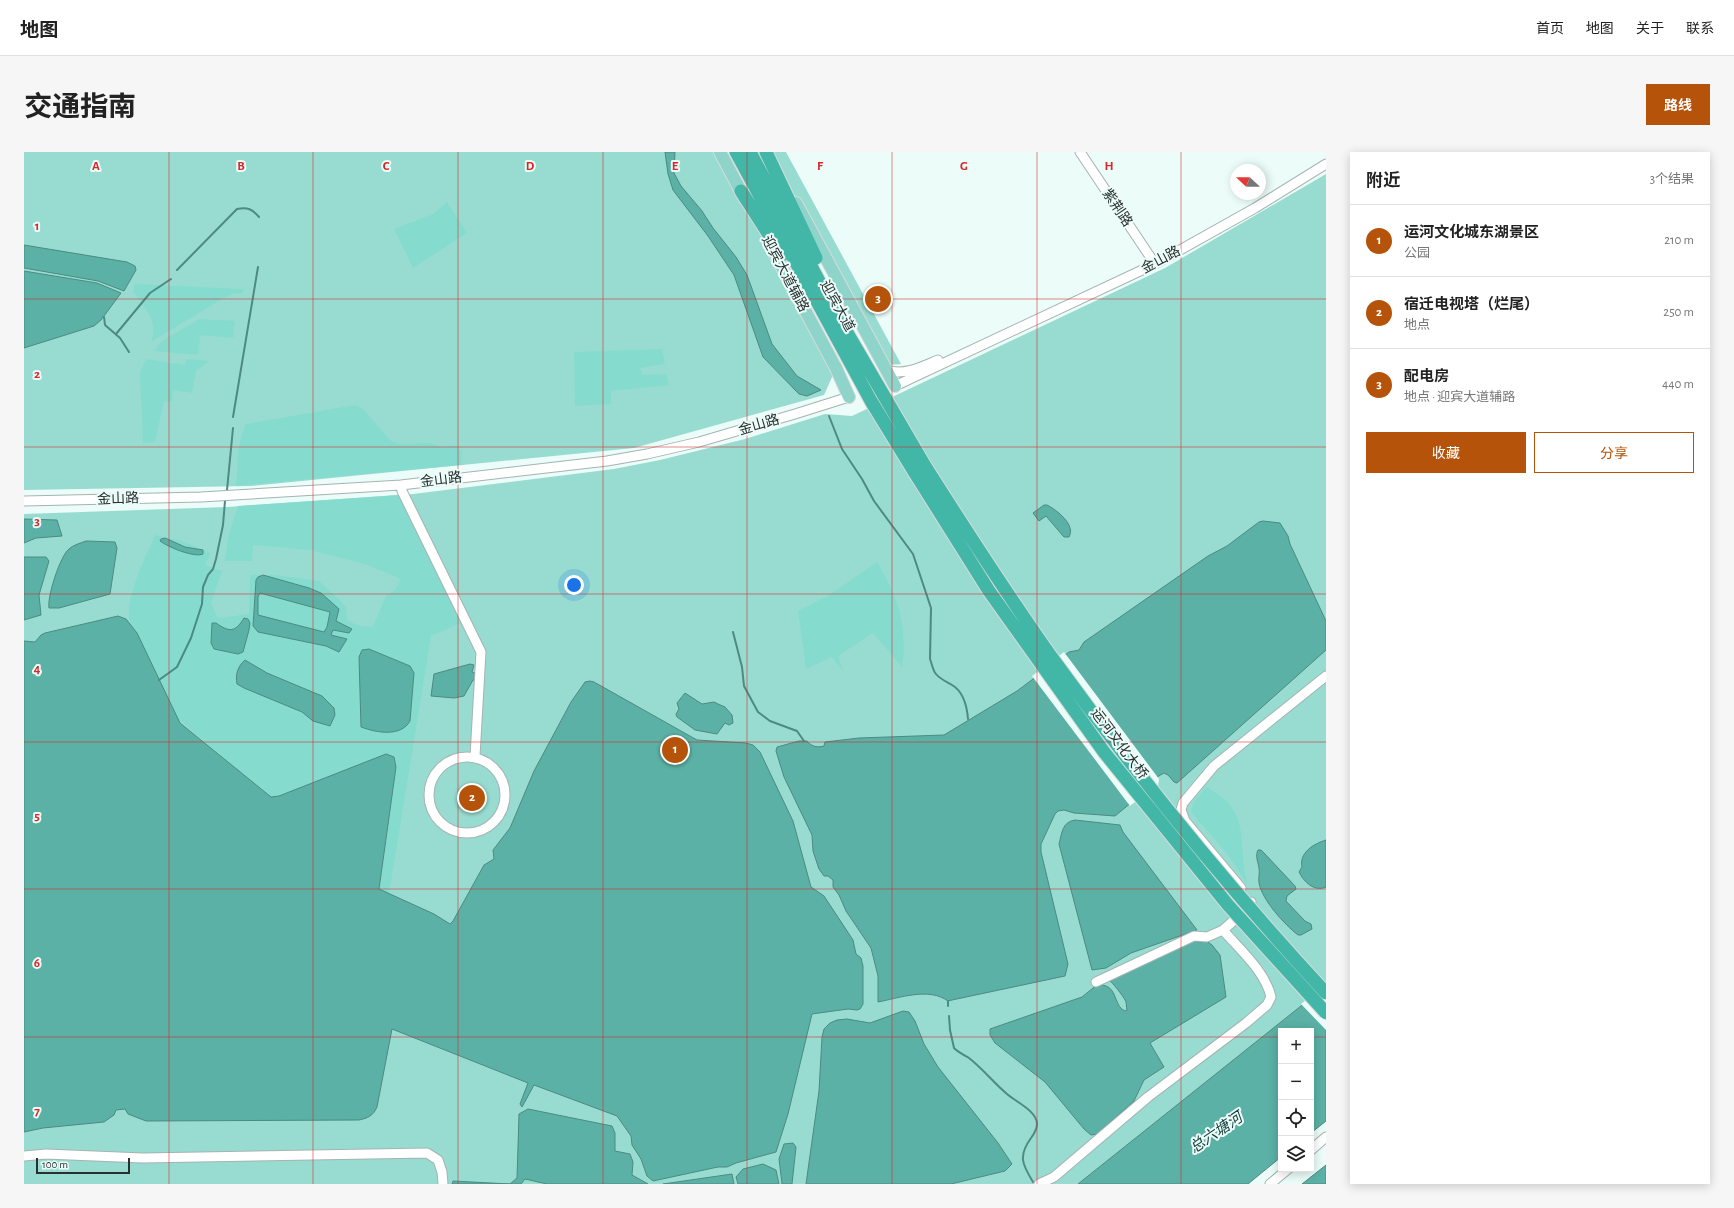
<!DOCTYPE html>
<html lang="zh">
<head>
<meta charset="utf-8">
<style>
  :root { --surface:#fff; --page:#f6f6f6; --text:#222; --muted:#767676; --line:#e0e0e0; --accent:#b45309 }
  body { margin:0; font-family:"Alegreya Sans","Noto Sans SC",sans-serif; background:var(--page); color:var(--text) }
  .controls { position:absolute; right:12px; bottom:12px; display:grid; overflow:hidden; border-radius:0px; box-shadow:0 2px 10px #0003 }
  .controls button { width:36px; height:36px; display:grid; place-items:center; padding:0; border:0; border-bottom:1px solid var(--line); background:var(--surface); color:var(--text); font:20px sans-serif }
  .compass { position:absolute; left:1206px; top:12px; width:36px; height:36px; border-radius:50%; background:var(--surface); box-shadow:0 2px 10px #0003; rotate:292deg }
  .scale { position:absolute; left:12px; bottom:10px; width:94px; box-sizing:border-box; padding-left:4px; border:2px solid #29302f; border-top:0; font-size:11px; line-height:14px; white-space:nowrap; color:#29302f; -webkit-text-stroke:3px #ebfcf9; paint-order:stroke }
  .you { position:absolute; left:550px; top:433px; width:14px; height:14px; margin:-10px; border:3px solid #fff; border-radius:50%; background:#1a73e8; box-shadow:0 0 0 6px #1a73e833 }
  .badge { display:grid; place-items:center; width:26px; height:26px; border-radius:50%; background:var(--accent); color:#fff; font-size:13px; font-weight:700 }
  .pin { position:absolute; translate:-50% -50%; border:2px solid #fff; box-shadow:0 1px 4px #0006 }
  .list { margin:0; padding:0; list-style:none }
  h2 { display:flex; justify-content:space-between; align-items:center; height:52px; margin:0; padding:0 16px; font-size:17px }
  h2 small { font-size:13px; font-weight:400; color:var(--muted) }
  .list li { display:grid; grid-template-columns:26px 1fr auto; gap:12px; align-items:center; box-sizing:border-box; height:72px; padding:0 16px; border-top:1px solid var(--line) }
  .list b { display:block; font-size:15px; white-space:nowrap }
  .list p { margin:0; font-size:13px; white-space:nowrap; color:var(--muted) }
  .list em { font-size:13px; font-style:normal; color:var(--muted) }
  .actions { display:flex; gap:8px; padding:12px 16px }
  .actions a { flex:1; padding:9px 0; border:1px solid var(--accent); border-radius:0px; text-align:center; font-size:14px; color:var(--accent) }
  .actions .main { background:var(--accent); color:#fff }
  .icon { flex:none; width:22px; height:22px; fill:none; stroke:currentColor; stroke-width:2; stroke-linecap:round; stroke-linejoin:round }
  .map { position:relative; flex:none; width:1302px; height:1032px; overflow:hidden; border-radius:0px }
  header { display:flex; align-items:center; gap:24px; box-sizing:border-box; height:56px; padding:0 20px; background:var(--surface); border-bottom:1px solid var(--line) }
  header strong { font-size:19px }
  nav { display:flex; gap:22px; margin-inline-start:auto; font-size:14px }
  .intro { display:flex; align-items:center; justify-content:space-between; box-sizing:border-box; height:96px; padding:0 24px }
  h1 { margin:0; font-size:28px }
  .button { padding:10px 18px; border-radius:0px; background:var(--accent); color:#fff; font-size:14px; font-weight:700 }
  main { display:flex; gap:24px; padding:0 24px }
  aside { flex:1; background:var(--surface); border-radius:0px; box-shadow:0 2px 10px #0003 }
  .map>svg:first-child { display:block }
  .green { fill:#98dcd1 }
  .forest { fill:#85dcce }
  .water { fill:#5bb1a5; stroke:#4c8a82; fill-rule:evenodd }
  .pier { fill:#ebfcf9 }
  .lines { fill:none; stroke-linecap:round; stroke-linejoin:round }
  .stream { stroke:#4c8a82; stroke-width:2 }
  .minor-casing { stroke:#a3b4b1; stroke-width:11 }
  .major-casing { stroke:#d8dada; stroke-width:14 }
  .highway-casing { stroke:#d8dada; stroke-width:15 }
  .minor { stroke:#fff; stroke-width:9 }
  .major { stroke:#8ed4cb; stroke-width:12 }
  .highway { stroke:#42b7a8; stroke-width:13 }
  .highway-bridge-casing { stroke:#d8dada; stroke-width:15; stroke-linecap:butt }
  .highway-bridge { stroke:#42b7a8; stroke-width:13 }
  .grid { fill:none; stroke:#d62828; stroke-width:1; stroke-opacity:0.55 }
  .labels { text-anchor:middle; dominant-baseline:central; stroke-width:4; stroke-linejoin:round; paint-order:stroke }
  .street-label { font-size:14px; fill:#29302f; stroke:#ebfcf9 }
  .water-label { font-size:15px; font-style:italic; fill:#153e39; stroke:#ebfcf9 }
  .grid-label { font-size:13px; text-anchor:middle; font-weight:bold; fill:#d62828; stroke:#ebfcf9; stroke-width:4; stroke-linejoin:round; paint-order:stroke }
</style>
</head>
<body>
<header>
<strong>地图</strong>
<nav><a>首页</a><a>地图</a><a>关于</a><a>联系</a></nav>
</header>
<div class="intro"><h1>交通指南</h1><a class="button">路线</a></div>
<main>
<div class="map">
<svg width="1302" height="1032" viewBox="0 0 1302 1032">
  <rect width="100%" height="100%" fill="#ebfcf9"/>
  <!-- green -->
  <path class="green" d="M0,0H699L813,214L800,243L610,296L227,334L0,338Z
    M743,0H762L877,212L865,213Z
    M1302,22V834L1054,1032H0V362L203,355L389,342L590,317L636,308L721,287L801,262L828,264L1141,116Z"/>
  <!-- forest -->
  <path class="forest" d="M423,50L443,81L389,116L370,77L409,62Z
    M111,132L219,137V141H210L198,147L127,190C135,168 121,157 109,139Z
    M175,167L211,169L209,186L176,183L174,203L130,199L138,189Z
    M638,197L641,212L616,216L618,223L642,222L645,233L587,239V252L551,254L550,200Z
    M122,207L161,213L162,207L185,209L172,219L168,241L149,238L148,250L140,249L131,290L119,291L116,224V219Z
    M331,253L338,256L367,289L377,292L407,291L417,295L431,293L438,299L437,313L212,334C214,313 212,291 222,272Z
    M375,343L437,471L407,484L365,742L356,738L355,735L372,610L362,602L255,644L251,646L242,642L153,566L113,481C111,478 107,474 106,471C99,449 122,404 131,383L158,389L187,401L181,413L198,419L187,451L194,466L225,462L226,423H252L295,429L322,454L323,468L333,473L349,475L362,444L371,438L377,427L341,412L285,398L229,393L228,409H201L205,381L214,354Z
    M853,410C859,421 866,432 870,443C879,464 882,493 878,515L849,481L814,504L819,519L808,505L782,517L774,459L805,443Z
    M1182,635C1230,659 1212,691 1224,733L1204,703L1167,660L1169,651Z"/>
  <!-- water -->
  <path class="water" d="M641,0H651L650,21L657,34L678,59L689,76L712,105L723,123L748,192L773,224L797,238L783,244L775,242L739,205L710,123L684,84L649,38L644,22Z
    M0,93L103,110L111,114L112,118L100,139L74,129L0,116Z
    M0,119L73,131L97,141L77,168L70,174L0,196Z
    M1020,353H1023C1033,358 1052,373 1045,385H1040L1022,364L1015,369L1009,361Z
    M0,367L33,368L38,384L12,386L0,391Z
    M1239,369L1256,371L1264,384L1266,392L1302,469V498L1153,631L1150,630L1144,623L1140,621L1133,625L1125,636L1091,664L1050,661L1040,658L1034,659L1031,662L1017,692V700L1044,812L1041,824L928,848L924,849C905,835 875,846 854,850V824L847,796L822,759L815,743L809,735V728L804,724H800L795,717L789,699L788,683L760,625L752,599L753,595L775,589H783C787,594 792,596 800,594L801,590L835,586L920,583L993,539L1045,500L1055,498L1060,490L1184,404L1203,394L1235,370Z
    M141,386L161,395L179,398V402C170,406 144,395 136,389L137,387Z
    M62,389L91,390L93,396L86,442L35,456H25C23,445 36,404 45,397C49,393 57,391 62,389Z
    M0,405H22L25,409L15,443L17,463L0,468Z
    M239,423L285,436L297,441L315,457L312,469L328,477L325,481L309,478L307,483L323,487L315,500L302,494L234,480L229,474L232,428L234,425ZM236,441L306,460L303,475L300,480L234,463V445Z
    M94,464L102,467L113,481L156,571L247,645L255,644L362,602L370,605L372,615L355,737L410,762L426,772L429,769L460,713L470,707L469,698L486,676L510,619L547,550L561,530L566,529L570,530L673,588L722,591L729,593L736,600L769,669L787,735L800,744L829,788L832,802L837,806L839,814V852L836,857L833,858L824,857L788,862L764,962L752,1000L712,1011L703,1015H694L629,1029L623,1024L617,1007L608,993L607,984L593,964L510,933L498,955L496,952L504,931L368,877L353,955C349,964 344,966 335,968L122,969L104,962L101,957L92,958L90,963L80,970L19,976L0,980V489L11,490L17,483L21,481Z
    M220,466L224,467L226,471L225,478L219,500L214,502L190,497L187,491L188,471H192C205,480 211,481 220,466Z
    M345,497L386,514L390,521L386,569C377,585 353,581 337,575L335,505L338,498Z
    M221,508L243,521L298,544L310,556L311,563L306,574L289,569L278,560L220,536L213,532C211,522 214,514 221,508Z
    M446,512L450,513L448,520L451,521V528H449L440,544L430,546L407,544L410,522Z
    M661,541L678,552L690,550L694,552L701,555L708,563L709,571L705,573L701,571L693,582L671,578L653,565L652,562L655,557L653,551Z
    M1051,668L1096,673L1099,680L1173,778L1107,801L1082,816L1068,818L1035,692C1038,681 1038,670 1051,668Z
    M1302,688V735C1290,740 1280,730 1275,720L1278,715C1275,701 1289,692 1302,688Z
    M1234,698H1237L1241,702L1271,734L1272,737L1263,744L1262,749L1281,769L1287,772L1288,777L1277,783H1274C1261,773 1238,748 1235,731C1234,726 1236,721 1235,716C1234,710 1231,704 1234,698Z
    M1177,785L1188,793L1196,803L1202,845L1126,891L1140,915L1120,928L1110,949L1073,982L1067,983L1060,977L1021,930L971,891L966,883V877L1058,845L1074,832C1077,833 1081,833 1084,835C1093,840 1091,855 1101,859L1103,858C1102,855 1103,850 1101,848C1100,845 1088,830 1085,828Z
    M1302,834V969L1287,981V879H1257V1005L1224,1032H1054Z
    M879,859L885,860L891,869L900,892L914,915L974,991L988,1012L981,1019L927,1032H782L795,939L798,885L800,877L806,871L813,868L823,867L846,871Z
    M504,957L588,974L591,981V999L606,1002L609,1010L608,1023L624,1032H523L501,1027L497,1032H428L429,1029L486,1032L493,1026L495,962Z
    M769,991L772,995L768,1032H758L755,1007L760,992Z
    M739,1012L752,1018L755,1032H714L712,1025L719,1017Z
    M1302,1013V1032H1278Z
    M708,1022L710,1032H639Z"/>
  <!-- pier -->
  <path class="pier" d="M1040,500L1135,627L1134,635L1126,638L1106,654L1008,524Z
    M1302,832V878L1277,852Z"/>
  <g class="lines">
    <!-- stream -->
    <path class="stream" d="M153,118L213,57C224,55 228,57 235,65
      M80,165L81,173L96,186L105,200
      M92,182L126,141L147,127
      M805,264L818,297L838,327L850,349L889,402L907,456L906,507C908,512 909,519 912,522C916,527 923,530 928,533C940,540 943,554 944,567
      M209,265L234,115
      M203,338L209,276
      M709,480L718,515L720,534L734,560L746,569L773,579L780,589
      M135,528L153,515L167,486L178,452L179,435L184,423L189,417L192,407L199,373L201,349
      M924,849V854
      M925,864L926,878L930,896C934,900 940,903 945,906C959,917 970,931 983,942C992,950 1013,959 1013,972C1013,977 1010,982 1007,986C994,1004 998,1012 1009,1030"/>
    <defs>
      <path id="minor" d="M1056,0L1131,112
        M863,218C880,224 897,215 914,208
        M871,234L1131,112L1231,56L1302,12
        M377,333L378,339L457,500L451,604
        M0,349L177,345L377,333L583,309L623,302L675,290L771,262L825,245
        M405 643a38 38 0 1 1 76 0a38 38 0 1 1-76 0Z
        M1217,736L1161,669L1157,658L1159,651L1190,614L1302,524
        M1199,778L1224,756L1227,750
        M1287,998L1302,985
        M0,1004L22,1002L119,1006L403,1001L414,1008L418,1020L419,1032
        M1015,1032L1030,1025L1124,945L1222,871L1243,853L1247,845C1241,819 1216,798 1199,778L1183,785L1170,784L1072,830
        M1246,1032L1264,1017"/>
      <path id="major" d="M696,0L721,47
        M772,51L871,234
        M747,95L812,216L825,245"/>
      <path id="highway" d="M712,0L847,249L891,321
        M726,0L818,172L901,314
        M742,0L792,106
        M717,39L758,103"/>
    </defs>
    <!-- minor casing -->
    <use href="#minor" class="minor-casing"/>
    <!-- major casing -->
    <use href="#major" class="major-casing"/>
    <!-- highway casing -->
    <use href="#highway" class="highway-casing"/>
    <!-- minor -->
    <use href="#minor" class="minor"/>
    <!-- major -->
    <use href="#major" class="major"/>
    <!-- highway -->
    <use href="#highway" class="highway"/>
    <defs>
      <path id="highway-bridge" d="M901,314C941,377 982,441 1026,503C1111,621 1203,734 1302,841
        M891,321L965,439L1080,600L1204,753L1302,861"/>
    </defs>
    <!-- highway-bridge casing -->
    <use href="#highway-bridge" class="highway-bridge-casing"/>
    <!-- highway-bridge -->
    <use href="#highway-bridge" class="highway-bridge"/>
  </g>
  <!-- grid -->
  <path class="grid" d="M145,0V1032M289,0V1032M434,0V1032M579,0V1032M723,0V1032M868,0V1032M1013,0V1032M1157,0V1032M0,147H1302M0,295H1302M0,442H1302M0,590H1302M0,737H1302M0,885H1257M1287,885H1302"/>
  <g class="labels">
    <!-- street labels -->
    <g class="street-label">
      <text transform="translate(1093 56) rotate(56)">紫荆路</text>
      <text transform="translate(1137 108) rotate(-28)">金山路</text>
      <text transform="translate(761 122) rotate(62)">迎宾大道辅路</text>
      <text transform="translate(813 154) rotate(61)">迎宾大道</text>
      <text transform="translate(735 273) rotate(-16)">金山路</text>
      <text transform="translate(417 328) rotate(-7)">金山路</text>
      <text transform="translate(94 347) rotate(-2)">金山路</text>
      <text transform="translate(1095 592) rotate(53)">运河文化大桥</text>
    </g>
    <!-- water labels -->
    <g class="water-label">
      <text transform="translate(1192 981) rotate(-34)">总六塘河</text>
    </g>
  </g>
  <g class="grid-label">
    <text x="72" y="18">A</text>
    <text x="217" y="18">B</text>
    <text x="362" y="18">C</text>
    <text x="506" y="18">D</text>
    <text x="651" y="18">E</text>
    <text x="796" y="18">F</text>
    <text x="940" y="18">G</text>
    <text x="1085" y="18">H</text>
    <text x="13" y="78">1</text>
    <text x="13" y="226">2</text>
    <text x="13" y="373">3</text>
    <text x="13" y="521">4</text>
    <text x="13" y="668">5</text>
    <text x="13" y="815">6</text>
    <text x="13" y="963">7</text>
  </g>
</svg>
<div class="controls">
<button>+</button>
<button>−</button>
<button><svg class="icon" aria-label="locate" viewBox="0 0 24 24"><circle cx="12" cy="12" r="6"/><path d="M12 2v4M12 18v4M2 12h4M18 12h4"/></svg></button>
<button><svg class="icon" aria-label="layers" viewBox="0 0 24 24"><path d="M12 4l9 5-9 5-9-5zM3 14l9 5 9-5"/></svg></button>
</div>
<svg class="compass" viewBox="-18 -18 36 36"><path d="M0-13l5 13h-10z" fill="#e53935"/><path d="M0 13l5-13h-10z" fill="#767676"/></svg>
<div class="scale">100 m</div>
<div class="you"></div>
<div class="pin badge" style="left:651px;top:598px">1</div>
<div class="pin badge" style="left:448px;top:646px">2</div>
<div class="pin badge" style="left:854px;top:147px">3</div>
</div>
<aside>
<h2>附近<small>3个结果</small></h2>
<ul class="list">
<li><span class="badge">1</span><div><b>运河文化城东湖景区</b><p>公园</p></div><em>210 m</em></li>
<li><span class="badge">2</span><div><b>宿迁电视塔（烂尾）</b><p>地点</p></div><em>250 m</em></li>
<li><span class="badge">3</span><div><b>配电房</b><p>地点 · 迎宾大道辅路</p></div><em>440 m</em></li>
</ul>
<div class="actions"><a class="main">收藏</a><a>分享</a></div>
</aside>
</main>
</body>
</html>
